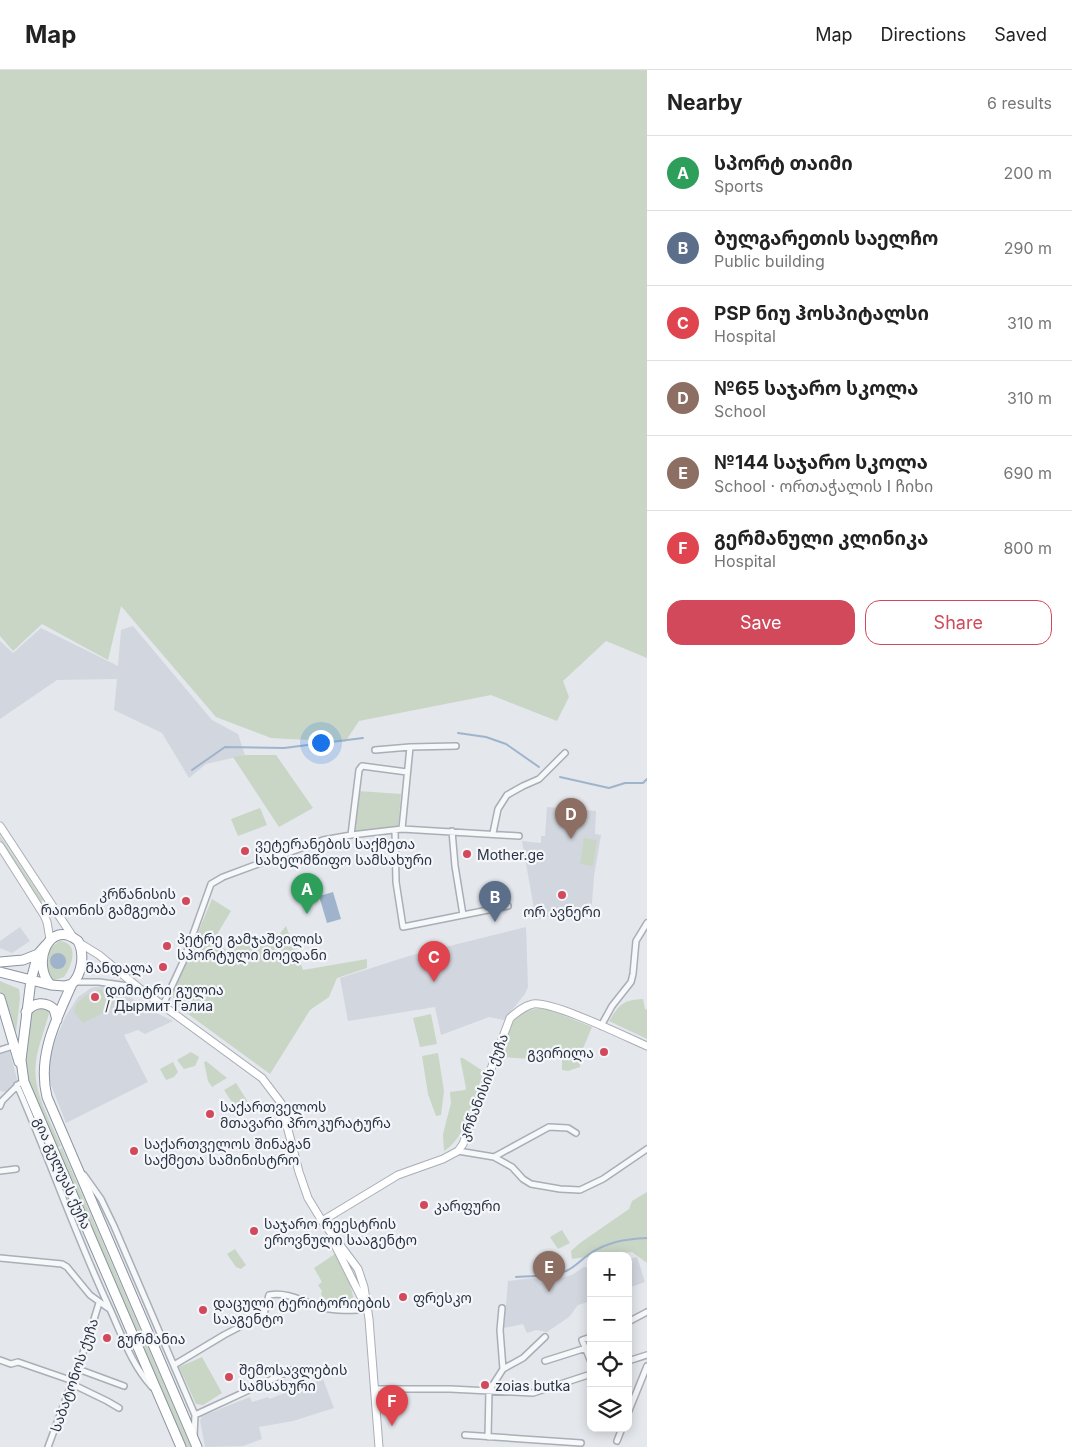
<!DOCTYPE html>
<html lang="en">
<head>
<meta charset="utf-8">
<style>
  :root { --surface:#fff; --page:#f6f6f6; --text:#222; --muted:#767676; --line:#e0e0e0; --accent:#d1495b }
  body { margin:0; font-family:Inter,"Noto Sans Georgian",sans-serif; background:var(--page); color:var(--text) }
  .controls { position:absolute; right:15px; bottom:15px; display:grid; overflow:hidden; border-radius:10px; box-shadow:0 2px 12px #0003 }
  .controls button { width:45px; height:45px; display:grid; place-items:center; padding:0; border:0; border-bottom:1px solid var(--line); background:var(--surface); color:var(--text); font:25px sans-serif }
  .you { position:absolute; left:320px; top:672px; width:18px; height:18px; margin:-12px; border:4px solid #fff; border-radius:50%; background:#1a73e8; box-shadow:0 0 0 8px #1a73e833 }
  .badge { display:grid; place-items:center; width:32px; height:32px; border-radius:50%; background:var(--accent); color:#fff; font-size:16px; font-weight:700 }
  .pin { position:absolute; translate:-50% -41px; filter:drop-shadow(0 1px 2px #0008) }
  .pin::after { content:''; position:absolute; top:26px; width:18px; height:15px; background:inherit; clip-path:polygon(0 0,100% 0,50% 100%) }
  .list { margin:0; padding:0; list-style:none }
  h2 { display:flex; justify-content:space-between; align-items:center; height:65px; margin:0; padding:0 20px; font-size:21px }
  h2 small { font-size:16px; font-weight:400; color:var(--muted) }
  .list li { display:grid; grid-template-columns:32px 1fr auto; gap:15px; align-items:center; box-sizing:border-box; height:75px; padding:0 20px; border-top:1px solid var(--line) }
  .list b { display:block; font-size:19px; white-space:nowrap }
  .list p { margin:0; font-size:16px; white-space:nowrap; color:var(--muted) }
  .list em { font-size:16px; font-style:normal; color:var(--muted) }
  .actions { display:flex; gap:10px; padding:15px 20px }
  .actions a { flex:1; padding:11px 0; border:1px solid var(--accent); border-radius:15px; text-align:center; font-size:18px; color:var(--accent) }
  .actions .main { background:var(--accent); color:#fff }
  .icon { flex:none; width:28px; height:28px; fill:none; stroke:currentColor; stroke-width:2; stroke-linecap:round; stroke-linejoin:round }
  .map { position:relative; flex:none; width:647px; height:1377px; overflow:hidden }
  header { display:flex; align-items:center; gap:30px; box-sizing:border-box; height:70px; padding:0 25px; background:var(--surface); border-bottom:1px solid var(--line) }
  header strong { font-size:24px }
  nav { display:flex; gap:28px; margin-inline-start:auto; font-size:18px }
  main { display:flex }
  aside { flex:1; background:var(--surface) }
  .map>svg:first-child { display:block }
  .built { fill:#d2d6de }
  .green { fill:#c9d6c5 }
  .water { fill:#9fb4cc }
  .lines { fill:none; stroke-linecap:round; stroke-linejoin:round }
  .stream { stroke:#9fb4cc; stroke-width:2 }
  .street-casing { stroke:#a9aeb7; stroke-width:8 }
  .secondary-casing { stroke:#a9aeb7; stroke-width:9 }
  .highway-casing { stroke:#8b94a3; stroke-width:11 }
  .street { stroke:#f7f8fa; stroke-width:5 }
  .secondary { stroke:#fff; stroke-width:7 }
  .highway { stroke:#fff; stroke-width:9 }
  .poi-dot { fill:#d1495b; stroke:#f4f6f9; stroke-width:2 }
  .labels { text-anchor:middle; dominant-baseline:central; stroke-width:4.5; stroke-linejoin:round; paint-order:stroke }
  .poi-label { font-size:14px; fill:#2b3445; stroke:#f4f6f9; text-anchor:start }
  .street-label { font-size:14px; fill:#2b3445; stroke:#f4f6f9 }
</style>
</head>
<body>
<header>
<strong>Map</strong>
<nav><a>Map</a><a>Directions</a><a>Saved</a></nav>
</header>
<main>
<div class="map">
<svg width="647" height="1377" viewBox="0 0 647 1377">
  <rect width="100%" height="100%" fill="#e4e7ec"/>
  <!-- built -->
  <path class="built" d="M133,556L212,650L238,664L245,685L206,694L189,708L162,663L114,640L117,609L57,610L0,649V571L13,583L41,558L118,596L121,560Z
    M547,737L596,741L595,764L601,765L594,806L591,845H557L536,850L522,771L541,773V766H545Z
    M20,857L30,871L12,883L0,878V871Z
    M526,857L528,917L525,924L504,950L489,947L441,965L435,937L348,951L340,908L409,886Z
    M106,915L120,919L142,936L173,951L145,964L138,960L124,965L148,1012L66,1053L48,1007L50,987L56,968L66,946L78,927L91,918Z
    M9,979L18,1013L6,1022L0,1021V982Z
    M637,1187L645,1212L628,1218V1189Z
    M584,1197H591V1231L578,1235L569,1247L547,1262L536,1260L527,1263L523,1254L504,1258L508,1211L534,1208L540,1213L572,1205Z
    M323,1309L334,1338L293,1351L259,1357L262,1369L243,1376L205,1377L200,1351L202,1346L250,1327L252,1332L268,1327L269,1329Z"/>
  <!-- green -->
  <path class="green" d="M0,0H647V588L606,571L563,611L569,627L557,651L491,625L359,651L345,672L271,668L216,647L121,536L108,590L42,554L13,581L0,566Z
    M245,685H276L313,738L279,757L233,687Z
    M358,721L401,724L398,758L354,762Z
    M260,738L267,755L238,766L231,749Z
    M0,766L43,830L41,832L0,770Z
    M584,768L597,770L593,796L580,794Z
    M212,829L231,841L213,871L228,881L242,864L256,873L277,867L286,856L303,900L367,889V898L337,908L329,927L310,940L270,1004L173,933V922Z
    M60,871C80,873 72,896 64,907L55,910L47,907C45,891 44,880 60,871Z
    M0,911L19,919L20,928L15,971L7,935L0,921Z
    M110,918L117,921L118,924L111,939L83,953L74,942L77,933L87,924L89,925L90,932H97L100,927L96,920Z
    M643,929L645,939L647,940V969L609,951C620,934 623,930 643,929Z
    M37,936L48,940L49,943C45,960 38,975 36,992C32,1021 50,1050 61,1076L57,1078L27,1011L23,987L31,940Z
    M545,938L592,957L582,981L580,997L568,1001L562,1000V988L560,982L547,985L538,992L532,989L501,987L499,985C510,957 510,940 545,938Z
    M431,944L437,974L420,977L413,948Z
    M191,982L199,987L195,996L184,999L177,990Z
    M438,983L444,1021L441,1045L436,1046L428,1024L422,986Z
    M460,988H463L483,1001C477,1025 466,1068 444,1081L443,1064L451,1033L450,1022L465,1020L466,1018Z
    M206,991L227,1008L212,1017L208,1011L204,992Z
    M173,992L178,1002L174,1007L166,1010L160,999Z
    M236,1013L253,1040L241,1046L224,1020Z
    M62,1078L191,1377H185L58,1080Z
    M647,1122V1193L632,1182L591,1186V1188L585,1187L572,1189L571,1181L580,1173L629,1139L632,1131Z
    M562,1160L570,1173L558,1179L550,1167Z
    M235,1179L246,1195L241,1199L236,1197L227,1184Z
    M335,1184C345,1198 351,1214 354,1231L351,1235L341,1236L325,1231L321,1224L322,1221L318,1215L322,1212L314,1198Z
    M202,1287L222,1323L203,1335L196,1334L179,1297Z"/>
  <!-- water -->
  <path class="water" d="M333,822L341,849L327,853L319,826Z
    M50 891a8 8 0 1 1 16 0a8 8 0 1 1-16 0Z"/>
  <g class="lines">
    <!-- stream -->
    <path class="stream" d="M458,663L486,667L506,674L539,697
      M192,700L225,677L284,678L363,668
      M560,707L609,718L625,713H643L647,709
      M516,1207C533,1206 550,1206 566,1201C574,1198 581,1190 588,1185C606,1172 625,1169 647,1168"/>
    <defs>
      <path id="street" d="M410,677L456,676
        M375,680L410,677L402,759
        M395,760L396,812L403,857L508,836
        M452,761L455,796L463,845
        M493,763L498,739L507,725L523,716L539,709L565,683
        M351,765L359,700L362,696L407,702
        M74,912H99L136,917
        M163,935L183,892L211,814L223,807L323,770L351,765L402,759L519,766
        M601,956L612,936L631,912L633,904L636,871L647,853
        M0,980L13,976
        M17,1015C49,1088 75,1164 109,1237C122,1265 131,1294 152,1317
        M0,1036L2,1031L19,1014
        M458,1081L494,1087L512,1097L523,1109L531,1114L560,1119L580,1120L603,1109L647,1079
        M494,1087L549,1057L568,1058L576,1063
        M0,1101L16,1099
        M84,1105L101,1129L114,1156L195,1345L194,1366
        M0,1188L62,1194L67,1197L90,1225L108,1238
        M502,1238L500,1260L503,1299
        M628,1252L647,1242
        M591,1267L582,1270L591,1292
        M0,1290L11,1294L18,1292L73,1311
        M545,1291L586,1278
        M628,1291L647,1285
        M174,1295L224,1265L264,1244L269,1225C292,1221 308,1236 329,1239C342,1241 356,1240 368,1240
        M78,1299L124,1316
        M72,1314L107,1331L119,1338
        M375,1319H450L533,1323L591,1304
        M628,1343L647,1296
        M195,1345L292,1300
        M465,1365L581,1373
        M488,1367L489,1321L503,1299L523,1288L545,1267
        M617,1371L622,1358
        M48,1377L87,1272L99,1233"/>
      <path id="secondary" d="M0,756L73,867
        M0,776L44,845L47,852L50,869
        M78,872L99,885L139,918L262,1008L281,1033L299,1102L308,1128L322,1151L358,1199L364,1217L369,1249L379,1377
        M322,1151L398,1105L443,1089L458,1081L463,1074L510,948C517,942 524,936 533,934C553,931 626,967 647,976
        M333,1171L364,1233"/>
      <path id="highway" d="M46,875L38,884L31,910L21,990L24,1012L181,1377
        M0,892L23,890L38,884
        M0,902L51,915L64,916L72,914C82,904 85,884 78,871C48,847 31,896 51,915
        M72,914C56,950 37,986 47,1027L197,1377
        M0,928L19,992
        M26,942C34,932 45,931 54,939L57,950"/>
    </defs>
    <!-- street casing -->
    <use href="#street" class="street-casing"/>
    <!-- secondary casing -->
    <use href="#secondary" class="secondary-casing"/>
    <!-- highway casing -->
    <use href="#highway" class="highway-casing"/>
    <!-- street -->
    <use href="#street" class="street"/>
    <!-- secondary -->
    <use href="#secondary" class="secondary"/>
    <!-- highway -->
    <use href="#highway" class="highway"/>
  </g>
  <!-- markers -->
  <g class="poi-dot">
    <circle cx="245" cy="781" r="5"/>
    <circle cx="467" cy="784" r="5"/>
    <circle cx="562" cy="825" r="5"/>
    <circle cx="186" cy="831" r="5"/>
    <circle cx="167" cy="876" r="5"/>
    <circle cx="163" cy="897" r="5"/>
    <circle cx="95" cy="927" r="5"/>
    <circle cx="604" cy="982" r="5"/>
    <circle cx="210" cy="1044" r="5"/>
    <circle cx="134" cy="1081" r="5"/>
    <circle cx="424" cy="1135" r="5"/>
    <circle cx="254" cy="1161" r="5"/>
    <circle cx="403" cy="1227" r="5"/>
    <circle cx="203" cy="1240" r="5"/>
    <circle cx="107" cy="1268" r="5"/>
    <circle cx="229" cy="1307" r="5"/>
    <circle cx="485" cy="1315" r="5"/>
  </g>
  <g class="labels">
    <!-- poi labels -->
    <g class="poi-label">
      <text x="255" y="773">ვეტერანების საქმეთა<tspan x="255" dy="16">სახელმწიფო სამსახური</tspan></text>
      <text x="477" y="784">Mother.ge</text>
      <text x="176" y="823" text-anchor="end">კრწანისის<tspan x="176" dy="16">რაიონის გამგეობა</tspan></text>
      <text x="562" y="841" text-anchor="middle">ორ ავნერი</text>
      <text x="177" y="868">პეტრე გამჯაშვილის<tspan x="177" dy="16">სპორტული მოედანი</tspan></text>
      <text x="153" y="897" text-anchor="end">მანდალა</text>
      <text x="105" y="919">დიმიტრი გულია<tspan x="105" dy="16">/ Дырмит Гәлиа</tspan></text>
      <text x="594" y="982" text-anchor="end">გვირილა</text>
      <text x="220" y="1036">საქართველოს<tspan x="220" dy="16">მთავარი პროკურატურა</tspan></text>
      <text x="144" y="1073">საქართველოს შინაგან<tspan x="144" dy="16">საქმეთა სამინისტრო</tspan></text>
      <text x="434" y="1135">კარფური</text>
      <text x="264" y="1153">საჯარო რეესტრის<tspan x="264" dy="16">ეროვნული სააგენტო</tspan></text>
      <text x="413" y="1227">ფრესკო</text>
      <text x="213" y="1232">დაცული ტერიტორიების<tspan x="213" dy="16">სააგენტო</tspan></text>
      <text x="117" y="1268">გურმანია</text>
      <text x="239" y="1299">შემოსავლების<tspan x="239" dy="16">სამსახური</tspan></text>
      <text x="495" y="1315">zoias butka</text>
    </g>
    <!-- street labels -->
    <g class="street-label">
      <text transform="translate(483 1017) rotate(-69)">კრწანისის ქუჩა</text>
      <text transform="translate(63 1103) rotate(66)">გია გულუას ქუჩა</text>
      <text transform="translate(74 1305) rotate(-71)">საბატონოს ქუჩა</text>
    </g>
  </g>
</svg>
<div class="controls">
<button>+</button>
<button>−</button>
<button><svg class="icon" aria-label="locate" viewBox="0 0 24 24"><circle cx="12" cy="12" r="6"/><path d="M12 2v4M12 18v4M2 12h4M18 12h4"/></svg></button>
<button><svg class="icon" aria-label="layers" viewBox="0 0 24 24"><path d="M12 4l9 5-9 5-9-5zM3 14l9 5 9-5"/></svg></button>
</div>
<div class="you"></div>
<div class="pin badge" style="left:307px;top:844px;background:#2e9e5b">A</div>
<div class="pin badge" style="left:495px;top:852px;background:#5c6f8a">B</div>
<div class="pin badge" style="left:434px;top:912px;background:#e0444e">C</div>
<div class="pin badge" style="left:571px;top:769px;background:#8d6e63">D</div>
<div class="pin badge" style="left:549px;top:1222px;background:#8d6e63">E</div>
<div class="pin badge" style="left:392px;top:1356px;background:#e0444e">F</div>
</div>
<aside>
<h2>Nearby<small>6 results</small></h2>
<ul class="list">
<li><span class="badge" style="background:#2e9e5b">A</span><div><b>სპორტ თაიმი</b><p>Sports</p></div><em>200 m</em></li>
<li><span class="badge" style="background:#5c6f8a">B</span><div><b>ბულგარეთის საელჩო</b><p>Public building</p></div><em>290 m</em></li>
<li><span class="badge" style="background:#e0444e">C</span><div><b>PSP ნიუ ჰოსპიტალსი</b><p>Hospital</p></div><em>310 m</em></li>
<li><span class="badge" style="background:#8d6e63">D</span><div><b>№65 საჯარო სკოლა</b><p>School</p></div><em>310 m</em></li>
<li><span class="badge" style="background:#8d6e63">E</span><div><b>№144 საჯარო სკოლა</b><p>School · ორთაჭალის I ჩიხი</p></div><em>690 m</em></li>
<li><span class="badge" style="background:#e0444e">F</span><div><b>გერმანული კლინიკა</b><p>Hospital</p></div><em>800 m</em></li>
</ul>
<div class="actions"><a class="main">Save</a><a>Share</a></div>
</aside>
</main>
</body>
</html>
